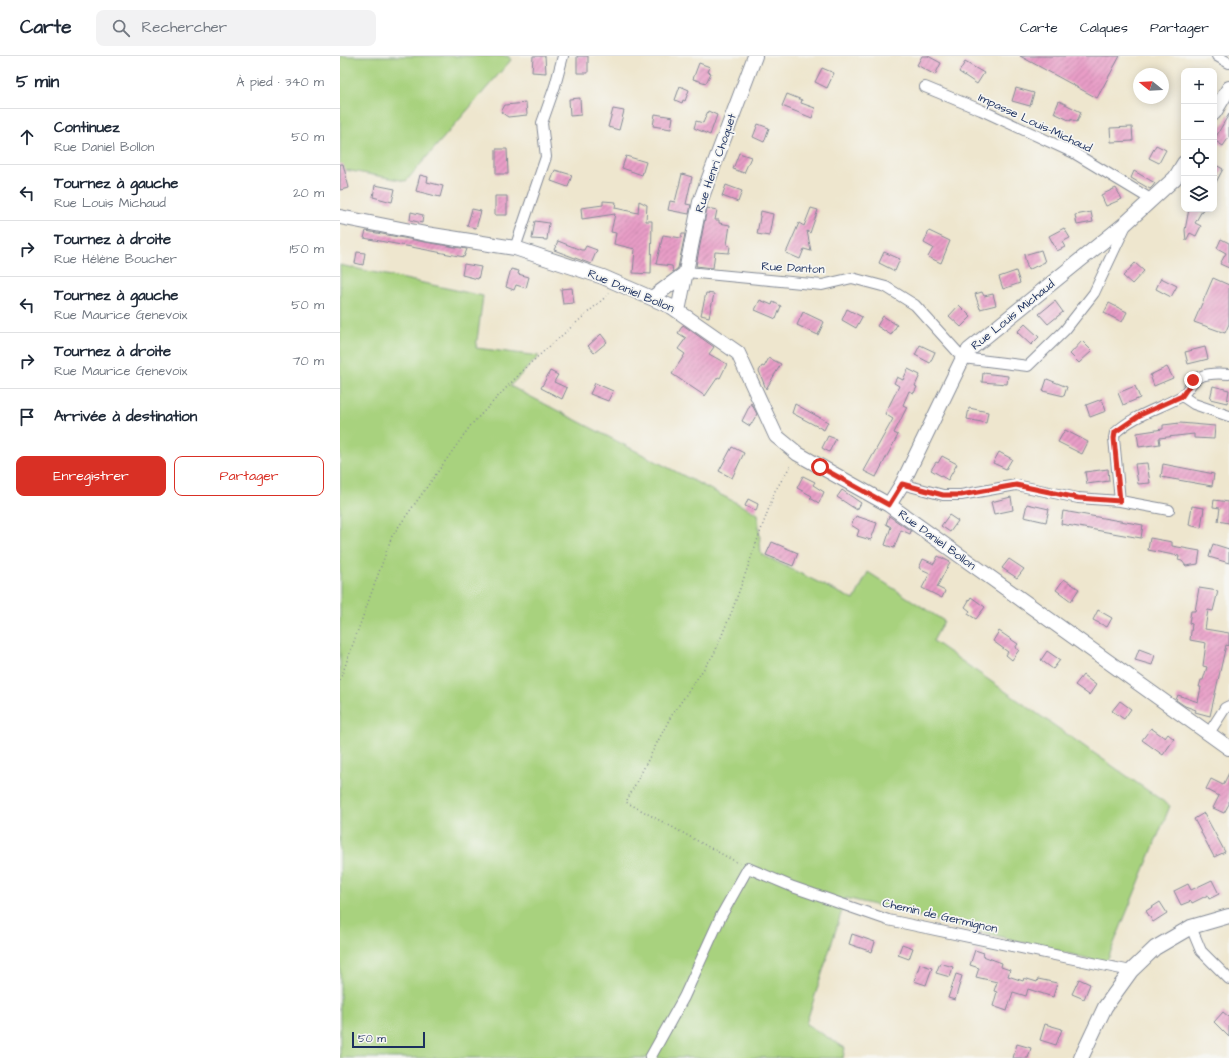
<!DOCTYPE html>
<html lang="fr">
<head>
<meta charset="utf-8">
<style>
  :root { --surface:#fff; --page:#f2f2f3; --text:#1f2937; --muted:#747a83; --line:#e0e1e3; --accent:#d93025 }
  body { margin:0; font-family:"Architects Daughter",sans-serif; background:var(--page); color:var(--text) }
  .controls { position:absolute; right:12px; top:12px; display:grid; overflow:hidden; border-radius:8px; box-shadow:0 2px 10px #0003 }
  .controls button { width:36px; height:36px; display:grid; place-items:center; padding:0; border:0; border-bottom:1px solid var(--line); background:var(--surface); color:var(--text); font:20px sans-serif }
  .compass { position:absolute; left:793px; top:12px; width:36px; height:36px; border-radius:50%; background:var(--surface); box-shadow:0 2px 10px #0003; rotate:288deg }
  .scale { position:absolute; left:12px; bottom:10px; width:73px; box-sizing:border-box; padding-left:4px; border:2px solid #1b2f5e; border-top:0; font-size:11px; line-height:14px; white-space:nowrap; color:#1b2f5e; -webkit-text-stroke:3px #f6f6f2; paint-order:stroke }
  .stop { position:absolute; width:12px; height:12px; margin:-9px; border:3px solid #d93025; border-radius:50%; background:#fff }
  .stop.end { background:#d93025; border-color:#fff; box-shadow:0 1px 4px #0008 }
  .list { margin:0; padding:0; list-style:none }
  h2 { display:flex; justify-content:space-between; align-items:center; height:52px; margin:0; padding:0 16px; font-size:17px }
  h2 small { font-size:13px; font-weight:400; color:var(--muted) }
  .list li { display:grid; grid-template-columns:26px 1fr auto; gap:12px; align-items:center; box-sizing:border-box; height:56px; padding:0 16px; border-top:1px solid var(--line) }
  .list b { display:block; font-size:15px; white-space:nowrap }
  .list p { margin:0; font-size:13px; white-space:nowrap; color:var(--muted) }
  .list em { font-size:13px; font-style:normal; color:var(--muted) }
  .actions { display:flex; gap:8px; padding:12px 16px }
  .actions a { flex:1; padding:9px 0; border:1px solid var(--accent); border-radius:8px; text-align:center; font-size:14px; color:var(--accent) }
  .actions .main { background:var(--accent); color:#fff }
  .icon { flex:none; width:22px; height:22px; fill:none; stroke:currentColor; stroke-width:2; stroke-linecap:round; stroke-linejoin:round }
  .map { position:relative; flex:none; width:889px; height:1002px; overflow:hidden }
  header { display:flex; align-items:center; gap:24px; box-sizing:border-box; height:56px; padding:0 20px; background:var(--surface); border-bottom:1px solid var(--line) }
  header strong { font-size:19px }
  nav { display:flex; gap:22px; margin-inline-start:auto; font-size:14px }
  .search { width:280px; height:36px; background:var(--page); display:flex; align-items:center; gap:10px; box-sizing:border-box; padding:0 14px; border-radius:8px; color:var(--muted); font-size:15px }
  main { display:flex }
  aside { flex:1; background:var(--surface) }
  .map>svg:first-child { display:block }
  .grass { fill:#a8d27e; stroke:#62806e }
  .building { fill:url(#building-hatch) }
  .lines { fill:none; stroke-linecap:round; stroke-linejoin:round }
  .street-casing { stroke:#848a96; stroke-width:12 }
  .secondary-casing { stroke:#848a96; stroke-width:16 }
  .path { stroke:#848a96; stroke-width:1.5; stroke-dasharray:1 3; stroke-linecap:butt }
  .street { stroke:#fff; stroke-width:10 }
  .secondary { stroke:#fff; stroke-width:14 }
  .route { stroke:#d93025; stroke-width:5 }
  .labels { text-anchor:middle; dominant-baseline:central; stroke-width:3.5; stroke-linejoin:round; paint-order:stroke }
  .street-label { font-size:12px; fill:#1b2f5e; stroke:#f6f6f2 }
</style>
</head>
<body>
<header>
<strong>Carte</strong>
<div class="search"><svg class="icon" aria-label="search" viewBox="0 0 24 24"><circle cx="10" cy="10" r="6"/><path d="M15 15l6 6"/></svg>Rechercher</div>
<nav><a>Carte</a><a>Calques</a><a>Partager</a></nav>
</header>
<main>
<aside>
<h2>5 min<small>À pied · 340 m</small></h2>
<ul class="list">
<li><svg class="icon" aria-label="ahead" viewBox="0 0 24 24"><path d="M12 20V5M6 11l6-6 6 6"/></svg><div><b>Continuez</b><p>Rue Daniel Bollon</p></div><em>50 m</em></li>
<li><svg class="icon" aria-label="left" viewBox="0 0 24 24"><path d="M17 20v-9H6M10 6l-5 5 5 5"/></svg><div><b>Tournez à gauche</b><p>Rue Louis Michaud</p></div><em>20 m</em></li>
<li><svg class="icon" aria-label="right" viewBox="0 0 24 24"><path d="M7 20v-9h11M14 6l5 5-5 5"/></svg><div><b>Tournez à droite</b><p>Rue Hélène Boucher</p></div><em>150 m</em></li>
<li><svg class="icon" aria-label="left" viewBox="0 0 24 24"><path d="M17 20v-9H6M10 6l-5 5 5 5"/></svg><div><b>Tournez à gauche</b><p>Rue Maurice Genevoix</p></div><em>50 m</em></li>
<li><svg class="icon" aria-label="right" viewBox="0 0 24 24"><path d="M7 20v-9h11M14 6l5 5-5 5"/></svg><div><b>Tournez à droite</b><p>Rue Maurice Genevoix</p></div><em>70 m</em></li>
<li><svg class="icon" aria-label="arrive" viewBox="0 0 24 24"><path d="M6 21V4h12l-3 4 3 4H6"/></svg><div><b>Arrivée à destination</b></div></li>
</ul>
<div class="actions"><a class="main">Enregistrer</a><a>Partager</a></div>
</aside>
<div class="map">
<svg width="889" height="1002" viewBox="0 0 889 1002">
  <defs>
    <pattern id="building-hatch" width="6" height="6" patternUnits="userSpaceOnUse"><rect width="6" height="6" fill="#e89dc6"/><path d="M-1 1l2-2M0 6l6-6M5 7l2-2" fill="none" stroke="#bb80a4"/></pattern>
  </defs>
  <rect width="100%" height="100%" fill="#f6f6f2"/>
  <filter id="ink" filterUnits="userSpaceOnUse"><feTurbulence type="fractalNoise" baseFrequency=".025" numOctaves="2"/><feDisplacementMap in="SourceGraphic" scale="8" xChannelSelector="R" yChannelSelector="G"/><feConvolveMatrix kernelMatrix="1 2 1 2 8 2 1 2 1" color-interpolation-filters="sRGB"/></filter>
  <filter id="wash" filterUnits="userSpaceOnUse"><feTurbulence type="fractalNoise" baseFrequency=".012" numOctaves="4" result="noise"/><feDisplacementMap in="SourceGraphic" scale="16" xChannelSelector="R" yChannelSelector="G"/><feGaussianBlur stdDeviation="0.9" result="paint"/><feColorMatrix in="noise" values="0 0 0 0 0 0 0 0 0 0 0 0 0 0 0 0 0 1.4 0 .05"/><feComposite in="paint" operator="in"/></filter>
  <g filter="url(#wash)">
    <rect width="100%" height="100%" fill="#eee6ce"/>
    <!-- grass -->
    <path class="grass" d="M0,0H168L171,4L66,125L0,113Z
      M0,209L143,240L136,292L199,300L170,330L418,458L421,498L514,544L528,516L604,565L593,585L830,750L766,907L506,842L466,968L505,992L503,1002H0Z"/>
    <g id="blocks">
      <!-- building -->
      <path class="building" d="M193,0H205L206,17L192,16Z
        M237,0H248V17H237Z
        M582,0H588L601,7L595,19L577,9Z
        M680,0H780L757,42Z
        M625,6L644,17L637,28L619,16Z
        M359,7L370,11L368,16L371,17L366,27L353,23Z
        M482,12L494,17L487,32L475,26Z
        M340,30L349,34L345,45L343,44L342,47L335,44Z
        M676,32L694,37L690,50L672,45Z
        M447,38L462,44L461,47L475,52L472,62L442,50Z
        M240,42L241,59L230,60L229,43Z
        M719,45L741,56L737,66L731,63V65L714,57Z
        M186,47L187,59L168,61L161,56L165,49Z
        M273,53L284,55L279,74L268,71Z
        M368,55L377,59L370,79L354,72L356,65L363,67Z
        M315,58L333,61L331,73L313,70Z
        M889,58V81L883,90L874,84Z
        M418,68L429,72L424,86L413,81Z
        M792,71L793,85L771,86L770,72Z
        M816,89L826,94L819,107L809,102Z
        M156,93H167L168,118H156Z
        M399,97L411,101L404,117L393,113Z
        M286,100L306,106L302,119L282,112Z
        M0,108H3L9,132L0,134Z
        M874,108L883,113L874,130Z
        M215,114L232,119L228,131L211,125Z
        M794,115L815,127L813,130L810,133L791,122Z
        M342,118L352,121L346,148L351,149L349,158L328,154L330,145L335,146Z
        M80,119L88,121L87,126L103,130L100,141L76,135Z
        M35,129L55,133L52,146L33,141Z
        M386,129L402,135L398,146L382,140Z
        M776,132L782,143L766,150L761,139Z
        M155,140H167V159H155Z
        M263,145L276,146L275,152L298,157L299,145L307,149L306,165H312L311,218L293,217L295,193L274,188L276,177L271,176L275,158L242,163L241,152L263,149Z
        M367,152L377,154L375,164H379V167L390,169L387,189L390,190L389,197L375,196L373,212L356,210Z
        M471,152L478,154L470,177L467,175L471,195L464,193L460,203L446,197L459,167L464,170Z
        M132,153L141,155L136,172L127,170Z
        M849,153H863L855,167L861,170L856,180L850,177L846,185L845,174Z
        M421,155L433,158L429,180L417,178Z
        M71,156L83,159L82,167L70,164Z
        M751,156L753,166L737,169L735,159Z
        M195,165L209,167L207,184L192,183Z
        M724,172L730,182L722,186L725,191L717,195L709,180Z
        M26,175L85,186L127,193L124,201L24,182Z
        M589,175L610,185L601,207L588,201L593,192L584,187Z
        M342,178H345L338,212L333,216L332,210L316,208L323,179L341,182Z
        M881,183L889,187V212L880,208L886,197L877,192Z
        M218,185L241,194H244L246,190L257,194L251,208L214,194Z
        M701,194L705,206L688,214L684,199Z
        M17,196L25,197L23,209L15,207Z
        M544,196L560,203L555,215L539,207Z
        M795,207L804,215L792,228L783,220Z
        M124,208L141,211L138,223L122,219Z
        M171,213L179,215L178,218L189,221L186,232L176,229L174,234L166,231Z
        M676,215L680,227L663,233L659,221Z
        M821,222L837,230L831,241L816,233Z
        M873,222L889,229V268L885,277L854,266Z
        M232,232L234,247L223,248L221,233Z
        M642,236L644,240L653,238L656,249L640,253L635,238Z
        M366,237L374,238L369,261L361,259Z
        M420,244L432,249L433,246L441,250L436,263L415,254Z
        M715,245L723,256L708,268L699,258Z
        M769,247L787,256L782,266L764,257Z
        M619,249L631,261L621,271L609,260Z
        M507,253L522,261L516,272L502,264Z
        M463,256L484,266L478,279L457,269Z
        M543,260L557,269L551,279L537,270Z
        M685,268L699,281L691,289L677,276Z
        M343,269L374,291L369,298L387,308L380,322L378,321L365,340L332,318L345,298L338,293L346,282L338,277Z
        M261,278L267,286L254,297L248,290Z
        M742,285L752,295L739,307L730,298Z
        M580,289L595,296L590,307L575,299Z
        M865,291L868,303L848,308L845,296Z
        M429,302L441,308L426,333L419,315L422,310L424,311Z
        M827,311L833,322L814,330L810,319Z
        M568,313L580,319L575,330L577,331L574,337L569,335L563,349L567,351L554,377L558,379L536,421L524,415L553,363L545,358L559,330L554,327L557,321L563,324Z
        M210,315L218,319L214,326L227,332L222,343L201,332Z
        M643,317L668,320L667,328L642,326Z
        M707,323L727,331L724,340L703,335Z
        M255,327L273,335L268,345L250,338Z
        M795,330L800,342L783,349L778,337Z
        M873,330L889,334L887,347L870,343Z
        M762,343L766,355L750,361L746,349Z
        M411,347L417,358L410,370L402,365Z
        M455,348L488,366L484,374L452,357Z
        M629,352L648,356L646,367L627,363Z
        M840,367L875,370L874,383L854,382V378L819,382L820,388L799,391L797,377L823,373V369Z
        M725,374L748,386L742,398L718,386Z
        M488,380L496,383L489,396L482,392Z
        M392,391L404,397L392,422L379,415Z
        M659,396L672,403L666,413L653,407Z
        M602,400L617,408L608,424L591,414L596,406L598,407Z
        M807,407L810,427L798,428L795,408Z
        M823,408L874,418L872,430L821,421Z
        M768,413L769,425L747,428L745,416Z
        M463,420L475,426L473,429L484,436L479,447L470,442L472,440L457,432Z
        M502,434L521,447L517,454L497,441Z
        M671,441L673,454L654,458L651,446Z
        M408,443L418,448L416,455L405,450Z
        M874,444L889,446V467L878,465L880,452L873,451Z
        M687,448L709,453L706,466L684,461Z
        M852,450L864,452L861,472L849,469Z
        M723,455L803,469L801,482L721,468Z
        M609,459L618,465L610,476L601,470Z
        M516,460L537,467L531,484L517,480L519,474L511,469Z
        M549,460L571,475L570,478L561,474L554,492L545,489L551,471L546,468Z
        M810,482L832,486V490L860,495L858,508L846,510L842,505L838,504L839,500L808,494Z
        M432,486L458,497L453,510L426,499Z
        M873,488L889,493V507L869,501Z
        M598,500L610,506L597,531L605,535L602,542L582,532L590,517L579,512L583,503L594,508Z
        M669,503L684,513L677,522L662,512Z
        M724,523L739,533L731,545L716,534Z
        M859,532L878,535L873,555L868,554L865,573L889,577V590L886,589L870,660L855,656L856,654L845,650L836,644L838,639L858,646L861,631H859L861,624H863L867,611L863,610L866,587L850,584L852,568L849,567L851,555H855Z
        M631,541L645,551L636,563L628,558L630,555L625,551Z
        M758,554L772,562L767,571L753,564Z
        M659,575L678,588L675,592L679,594L672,604L666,599L668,596L653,585Z
        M799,593L815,599L812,609L795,604Z
        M707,595L720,604L713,613L701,604Z
        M743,619L756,629L749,639L735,629Z
        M780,645L791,653L784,663L772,655Z
        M811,672L825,682L828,678L834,683L823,699L802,684Z
        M889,717V748L884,757L873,752L879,740L866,733L871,723L883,729Z
        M864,757L885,796L874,801L854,763Z
        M872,824L879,838L869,843L868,839L852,847L851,845L841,849L834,835L848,828L851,834Z
        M820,846L827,857L813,866L806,855Z
        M512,878L535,886L532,896L509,888Z
        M562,888L573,892L569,903L558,899Z
        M635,894L644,897L643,900L662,907L661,911L670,914L668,920L683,925L684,922L697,926L698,923L717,927L713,941L688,933L686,940L673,936L667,955L653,950L657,936L654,935L657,926L636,921L639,912L630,909Z
        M600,907L613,911L610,921L596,917Z
        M580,908L592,912L586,929L574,925Z
        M616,918L622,920L615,944L608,942Z
        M739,923L750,928L744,943L732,938Z
        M883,956L889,961V981L874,966Z
        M705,968L722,973L716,989L700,984Z
        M677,988L691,992L688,1002H673Z"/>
    </g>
  </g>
  <g filter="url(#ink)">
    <use href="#blocks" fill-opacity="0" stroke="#848a96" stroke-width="1"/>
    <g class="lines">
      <defs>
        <path id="street" d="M877,0L889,7
          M585,31L641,54L734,97L812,144
          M175,192L206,101L202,67L215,30L223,0
          M347,216L482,229L512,222L546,231L575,249L623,302L688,310L725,274L754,237L786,169
          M842,340L854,348L889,360
          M562,428L603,439H621L676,429L738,442L780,445L829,454
          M780,445L774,382L775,377C794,359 818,353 840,341C848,336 850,326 859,321C868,317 879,317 889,318
          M869,677L885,652L889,650
          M851,871L861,895L889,923
          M310,1002L344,941L381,860L408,812L453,831L548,864L791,915"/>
        <path id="secondary" d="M874,57L889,32
          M0,161L86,178L175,192L263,221L332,251L398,297L436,380L458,398L549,449L889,692
          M312,242L347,216
          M338,255L360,146L415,0
          M549,449L562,428L623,302L629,294L786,167L835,122L844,107
          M741,1002L765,951L791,915L815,892L851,871L889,860"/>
      </defs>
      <!-- street casing -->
      <use href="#street" class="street-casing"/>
      <!-- secondary casing -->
      <use href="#secondary" class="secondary-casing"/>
      <!-- path -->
      <path class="path" d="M0,624L52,480L131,369L186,311L270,237
        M400,808L286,746L330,662L374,598L392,555L435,435L451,409"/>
      <!-- street -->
      <use href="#street" class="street"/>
      <!-- secondary -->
      <use href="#secondary" class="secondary"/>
    </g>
  </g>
  <g class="lines" filter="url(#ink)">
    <!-- route -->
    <path class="route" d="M480,411L549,449L562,428L603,439H621L676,429L738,442L780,445L774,382L775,376L800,359L842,340L853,324"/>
  </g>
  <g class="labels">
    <!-- street labels -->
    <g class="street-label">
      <text transform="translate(695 67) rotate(25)">Impasse Louis-Michaud</text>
      <text transform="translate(376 107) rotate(-71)">Rue Henri Choquet</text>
      <text transform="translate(453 212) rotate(3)">Rue Danton</text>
      <text transform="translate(291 235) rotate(23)">Rue Daniel Bollon</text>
      <text transform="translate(673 259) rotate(-39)">Rue Louis Michaud</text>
      <text transform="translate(597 484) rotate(36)">Rue Daniel Bollon</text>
      <text transform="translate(600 860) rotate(13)">Chemin de Germignon</text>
    </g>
  </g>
</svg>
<div class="controls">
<button>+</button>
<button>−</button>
<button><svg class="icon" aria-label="locate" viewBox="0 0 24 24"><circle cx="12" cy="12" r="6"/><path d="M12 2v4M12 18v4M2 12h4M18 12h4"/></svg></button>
<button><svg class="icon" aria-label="layers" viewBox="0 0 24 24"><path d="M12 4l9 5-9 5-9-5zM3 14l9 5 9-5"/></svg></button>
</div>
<svg class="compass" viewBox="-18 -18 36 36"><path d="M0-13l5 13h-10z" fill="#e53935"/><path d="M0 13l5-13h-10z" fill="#747a83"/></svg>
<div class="scale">50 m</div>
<div class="stop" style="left:480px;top:411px"></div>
<div class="stop end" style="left:853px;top:324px"></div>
</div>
</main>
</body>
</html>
